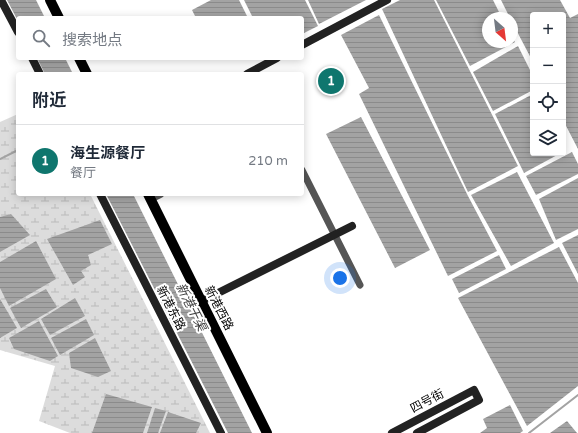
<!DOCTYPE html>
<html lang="zh">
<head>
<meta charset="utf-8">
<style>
  :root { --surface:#fff; --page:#f6f6f7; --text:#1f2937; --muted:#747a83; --line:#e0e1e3; --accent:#0f766e }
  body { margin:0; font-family:"Varela Round","Noto Sans SC",sans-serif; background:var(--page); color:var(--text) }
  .controls { position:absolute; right:12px; top:12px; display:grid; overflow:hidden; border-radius:4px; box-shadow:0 2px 10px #0003 }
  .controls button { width:36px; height:36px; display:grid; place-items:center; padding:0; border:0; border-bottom:1px solid var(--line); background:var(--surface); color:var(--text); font:20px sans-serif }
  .compass { position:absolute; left:482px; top:12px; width:36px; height:36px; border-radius:50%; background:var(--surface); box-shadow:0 2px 10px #0003; rotate:152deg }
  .you { position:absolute; left:340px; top:278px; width:14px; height:14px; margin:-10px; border:3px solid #fff; border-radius:50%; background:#1a73e8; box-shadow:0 0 0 6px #1a73e833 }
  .badge { display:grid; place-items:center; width:26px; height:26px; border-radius:50%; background:var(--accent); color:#fff; font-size:13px; font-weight:700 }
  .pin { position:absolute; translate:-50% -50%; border:2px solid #fff; box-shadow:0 1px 4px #0006 }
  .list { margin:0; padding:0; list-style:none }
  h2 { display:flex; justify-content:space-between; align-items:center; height:52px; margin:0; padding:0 16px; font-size:17px }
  h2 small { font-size:13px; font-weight:400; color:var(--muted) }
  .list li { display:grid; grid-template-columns:26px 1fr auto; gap:12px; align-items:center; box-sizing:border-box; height:72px; padding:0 16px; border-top:1px solid var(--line) }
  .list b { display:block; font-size:15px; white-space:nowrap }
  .list p { margin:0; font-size:13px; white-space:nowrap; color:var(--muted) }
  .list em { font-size:13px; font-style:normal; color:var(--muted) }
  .icon { flex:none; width:22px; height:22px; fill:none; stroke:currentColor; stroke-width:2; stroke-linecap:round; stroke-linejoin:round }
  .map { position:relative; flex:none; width:578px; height:433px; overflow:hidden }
  .search { position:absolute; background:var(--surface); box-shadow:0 2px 10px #0003; left:16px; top:16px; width:288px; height:44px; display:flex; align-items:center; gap:10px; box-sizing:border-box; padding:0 14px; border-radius:4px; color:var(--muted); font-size:15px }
  .panel { position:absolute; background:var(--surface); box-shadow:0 2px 10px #0003; left:16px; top:72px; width:288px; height:124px; border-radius:4px }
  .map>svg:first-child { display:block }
  .wetland { fill:url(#wetland-marsh) }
  .water { fill:url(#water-rules) }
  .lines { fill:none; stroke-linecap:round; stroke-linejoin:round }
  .stream { stroke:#a3a3a3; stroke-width:2 }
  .street { stroke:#555; stroke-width:7 }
  .secondary { stroke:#222; stroke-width:8 }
  .primary { stroke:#000; stroke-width:10 }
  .labels { text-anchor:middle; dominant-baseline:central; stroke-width:4; stroke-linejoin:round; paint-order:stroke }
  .street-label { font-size:12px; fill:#000; stroke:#fff }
  .water-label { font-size:13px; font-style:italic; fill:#444; stroke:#fff }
</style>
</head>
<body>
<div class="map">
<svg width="578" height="433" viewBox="0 0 578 433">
  <defs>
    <pattern id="wetland-marsh" width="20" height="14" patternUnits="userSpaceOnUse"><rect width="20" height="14" fill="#dcdcdc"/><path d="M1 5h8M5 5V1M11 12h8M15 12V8" fill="none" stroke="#bbb"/></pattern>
    <pattern id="water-rules" width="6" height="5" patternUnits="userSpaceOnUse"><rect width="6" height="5" fill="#a3a3a3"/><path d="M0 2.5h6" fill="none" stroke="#8b8b8b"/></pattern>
  </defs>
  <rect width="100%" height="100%" fill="#fff"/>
  <!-- wetland -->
  <path class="wetland" d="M18,114V194H90L210,433H70L39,421L55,366L0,350V122Z"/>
  <!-- water -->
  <path class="water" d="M7,0H36L45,18H18V21Z
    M211,0H239L248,18H196L192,10Z
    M244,0H305L318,26L302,34V18H253Z
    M308,0H366L319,24Z
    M400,0H434L518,166L468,192L382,9Z
    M436,0H493L502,18H488V42H512V37L515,42L470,66Z
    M501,0H560L570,18L578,14V149L563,120V15H533V62L512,22V18H510Z
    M379,15L468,196L497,251L448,276L359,94L369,88L341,35Z
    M518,46L533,76V90L493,111L473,72Z
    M37,58H65L73,74H45Z
    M533,94V153H561L524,173L495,114Z
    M361,117L430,250L395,268L326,134Z
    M572,152L578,164V174L536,195L526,176Z
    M517,172L554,243L511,266L471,195Z
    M578,178V229L556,240L539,199Z
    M106,194H133L252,433H228Z
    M11,214L30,235L0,252V217Z
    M100,220L112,244L88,255L91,265L81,271L85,277L73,285L47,239Z
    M578,235V274L562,243Z
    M36,241L56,279L9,306L0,288V262Z
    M559,247L578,283V386L527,426L458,298Z
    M499,255L506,269L459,293L452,279Z
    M46,289L57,307L21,328L10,308Z
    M75,298L85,316L50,335L41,319Z
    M0,299L17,328L0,338Z
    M86,319L94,335L60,355L51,338Z
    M39,321L58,356L50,361L14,349L9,338Z
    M95,338L111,371L98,377L71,368L69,353Z
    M106,394L152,407L143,433H92Z
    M510,405L523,431L520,433H480L487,428L483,419Z
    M155,408L166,411L158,433H147Z
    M168,412L201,423L196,433H160Z
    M567,421L577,433H550Z"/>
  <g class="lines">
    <!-- stream -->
    <path class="stream" d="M0,159L18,150
      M529,433L578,395"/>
    <!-- street -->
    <path class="street" d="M302,170L360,285
      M155,197L161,194"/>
    <!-- secondary -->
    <path class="secondary" d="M1,0L18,32
      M302,45L387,0
      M32,58L40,74
      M247,74L277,58
      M100,194L221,433
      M206,299L352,226
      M392,433L474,390L479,400L417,433"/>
    <!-- primary -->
    <path class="primary" d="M50,0L59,18
      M79,58L87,74
      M148,194L267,433"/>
  </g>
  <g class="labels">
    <!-- street labels -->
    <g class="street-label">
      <text transform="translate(171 308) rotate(63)">新港东路</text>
      <text transform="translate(219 308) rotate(63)">新港西路</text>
      <text transform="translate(427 401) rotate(-28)">四号街</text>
    </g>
    <!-- water labels -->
    <g class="water-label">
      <text transform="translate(191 307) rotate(63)">新港干渠</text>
    </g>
  </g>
</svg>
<div class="controls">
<button>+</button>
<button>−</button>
<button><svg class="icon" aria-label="locate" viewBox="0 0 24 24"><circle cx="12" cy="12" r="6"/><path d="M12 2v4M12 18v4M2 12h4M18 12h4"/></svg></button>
<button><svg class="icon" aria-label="layers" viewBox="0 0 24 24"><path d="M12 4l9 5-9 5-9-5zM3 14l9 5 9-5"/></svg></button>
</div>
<svg class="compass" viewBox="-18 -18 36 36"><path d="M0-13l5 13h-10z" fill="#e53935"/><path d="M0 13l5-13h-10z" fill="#747a83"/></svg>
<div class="you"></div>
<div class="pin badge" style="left:331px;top:81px">1</div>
<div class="search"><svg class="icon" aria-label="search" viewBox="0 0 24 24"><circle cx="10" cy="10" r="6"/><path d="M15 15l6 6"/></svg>搜索地点</div>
<section class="panel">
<h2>附近<small></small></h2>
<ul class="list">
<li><span class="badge">1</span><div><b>海生源餐厅</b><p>餐厅</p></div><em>210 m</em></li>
</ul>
</section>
</div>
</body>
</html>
